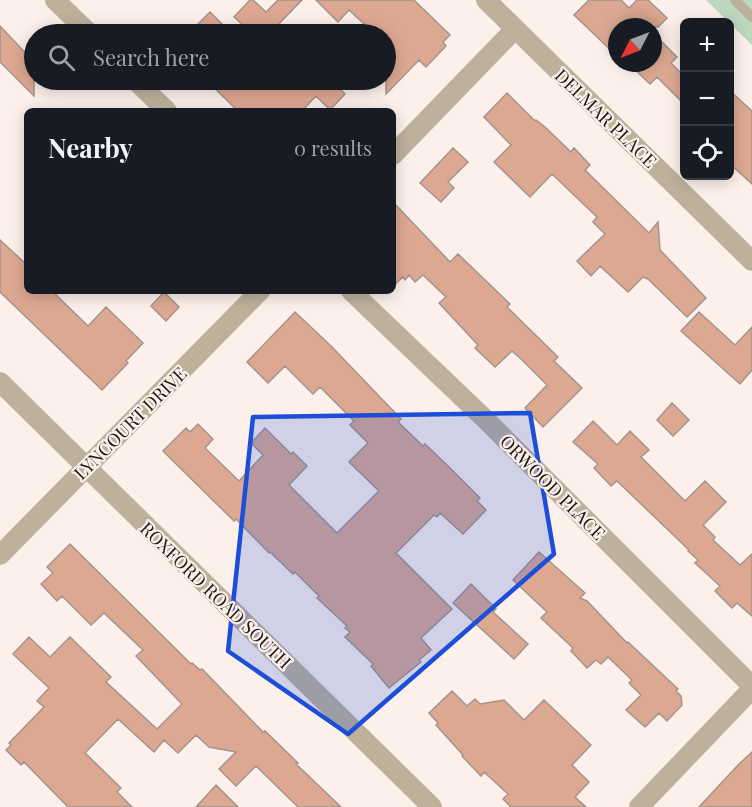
<!DOCTYPE html>
<html lang="en">
<head>
<meta charset="utf-8">
<style>
  :root { --surface:#171b24; --page:#20242c; --text:#f1f3f6; --muted:#9ea1a6; --line:#363941 }
  body { margin:0; font-family:"Playfair Display",serif; background:var(--page); color:var(--text) }
  .controls { position:absolute; right:18px; top:18px; display:grid; overflow:hidden; border-radius:9px; box-shadow:0 3px 15px #0003 }
  .controls button { width:54px; height:54px; display:grid; place-items:center; padding:0; border:0; border-bottom:2px solid var(--line); background:var(--surface); color:var(--text); font:30px sans-serif }
  .compass { position:absolute; left:608px; top:18px; width:54px; height:54px; border-radius:50%; background:var(--surface); box-shadow:0 3px 15px #0003; rotate:228deg }
  .list { margin:0; padding:0; list-style:none }
  h2 { display:flex; justify-content:space-between; align-items:center; height:78px; margin:0; padding:0 24px; font-size:26px }
  h2 small { font-size:20px; font-weight:400; color:var(--muted) }
  .icon { flex:none; width:33px; height:33px; fill:none; stroke:currentColor; stroke-width:2; stroke-linecap:round; stroke-linejoin:round }
  .map { position:relative; flex:none; width:752px; height:807px; overflow:hidden }
  .search { position:absolute; background:var(--surface); box-shadow:0 3px 15px #0003; left:24px; top:24px; width:372px; height:66px; display:flex; align-items:center; gap:15px; box-sizing:border-box; padding:0 21px; border-radius:33px; color:var(--muted); font-size:22px }
  .panel { position:absolute; background:var(--surface); box-shadow:0 3px 15px #0003; left:24px; top:108px; width:372px; height:186px; border-radius:9px }
  .map>svg:first-child { display:block }
  .green { fill:#bed8c0 }
  .building { fill:#dda891; stroke:#a3948e; stroke-width:1.5 }
  .lines { fill:none; stroke-linecap:round; stroke-linejoin:round }
  .lane { stroke:#bdb19c; stroke-width:10 }
  .street { stroke:#bdb19c; stroke-width:20 }
  .marked { fill:#1d4ed8; fill-opacity:0.2; stroke:#1d4ed8; stroke-width:4.5; stroke-linejoin:round }
  .labels { text-anchor:middle; dominant-baseline:central; stroke-width:4.5; stroke-linejoin:round; paint-order:stroke }
  .street-label { font-size:18px; fill:#1b1613; stroke:#fdf0eb }
</style>
</head>
<body>
<div class="map">
<svg width="752" height="807" viewBox="0 0 752 807">
  <rect width="100%" height="100%" fill="#fdf0eb"/>
  <!-- green -->
  <path class="green" d="M706,0H752V45Z"/>
  <!-- building -->
  <path class="building" d="M250,0H253L266,12L278,0H302L269,34H253L234,17Z
    M316,0H414L450,35L443,42L446,46L426,67L419,60L386,94V63L395,54L386,45V34H375L349,10L338,22Z
    M589,0H621L629,8L637,0H648L667,18L658,27H617V56L574,15Z
    M210,12L223,25L213,34H188Z
    M0,26L34,62V96L0,62Z
    M653,33L677,57L671,63L684,76V104L657,77L650,84L628,63H653Z
    M206,80H333L332,81L345,94L330,110L316,96L302,111H238Z
    M729,90L752,111V184L729,163Z
    M507,93L535,121L536,120L545,127L571,152L574,148L590,165L585,170L649,233L658,222L660,250L706,298L687,317L648,279L643,277L628,292L600,266L591,276L577,261L605,234L593,222L597,217L552,174L530,197L494,162L511,145L484,117Z
    M453,148L468,162L448,182L454,188L441,202L420,183Z
    M393,202L450,262L458,254L510,304L507,307L558,357L554,361L582,388L543,427L525,408L547,385L520,358L512,351L495,367L475,348L478,345L439,303L446,297L423,275L415,282L409,275L405,280L403,277L393,286Z
    M0,240L27,265V291H52L88,326L106,307L143,343L126,361L128,363L102,390L0,292Z
    M164,292L179,307L166,321L151,306Z
    M295,312L331,346L401,419L398,422L423,446L425,444L447,465L480,498L477,501L486,510L463,534L440,513L437,517L434,515L396,553L452,609L421,638L431,650L419,660L421,662L389,688L371,666L373,664L345,637L350,632L345,628L347,626L317,598L319,596L295,572L293,574L270,552L269,553L236,519L234,521L163,451L186,428L190,432L198,424L213,439L205,448L239,481L263,455L251,443L265,428L291,454L293,452L307,466L289,485L337,533L379,491L349,462L368,443L350,425L354,421L320,387L313,394L285,366L268,383L247,362Z
    M699,312L735,345L752,327V370L740,384L681,331Z
    M672,403L689,420L673,436L657,420Z
    M593,421L617,445L630,431L649,450L641,457L685,501L705,481L726,502L703,525L715,537L713,540L740,565L752,554V616L737,603L732,608L715,591L720,586L695,563L698,560L688,551L689,550L617,481L611,486L594,468L598,464L573,442Z
    M70,544L191,664L192,663L200,670L202,669L263,732L265,731L298,763L296,764L341,807H298L256,766L236,786L219,769L236,752L209,747L196,735L178,753L164,740L154,752L118,719L85,753L121,788L117,792L132,807H68L24,762L21,765L6,750L11,745L9,743L44,707L37,701L49,688L13,654L29,637L50,657L70,637L111,677L106,682L157,729L182,704L136,656L143,650L104,613L91,625L62,596L57,601L41,584L53,573L47,567Z
    M539,552L585,593L580,598L587,601L627,643L628,642L678,689L676,691L681,696L682,705L667,721L659,713L645,727L626,710L641,695L629,683L632,680L608,657L601,664L596,660L587,668L571,651L573,648L541,618L547,612L513,580Z
    M471,584L496,609L493,612L528,644L514,659L453,603Z
    M452,691L467,706L475,699L480,704L504,700L524,720L544,700L591,745L572,765L589,782L575,797L586,807H511L503,799L508,794L484,772L481,776L462,756L463,755L436,725L438,723L429,713Z
    M752,752V807H699L739,764Z
    M216,785L238,807H196Z"/>
  <g class="lines">
    <!-- lane -->
    <path class="lane" d="M735,0L752,17"/>
    <!-- street -->
    <path class="street" d="M55,0L90,34
      M486,0L752,261
      M135,80L167,111
      M393,155L515,29
      M351,291L485,419L752,686
      M0,382L432,807
      M0,555L260,291
      M639,807L752,689"/>
  </g>
  <!-- marked area -->
  <path class="marked" d="M530,413L554,554L348,734L228,651L253,417Z"/>
  <g class="labels">
    <!-- street labels -->
    <g class="street-label">
      <text transform="translate(606 118) rotate(44)">DELMAR PLACE</text>
      <text transform="translate(130 423) rotate(-45)">LYNCOURT DRIVE</text>
      <text transform="translate(553 487) rotate(45)">ORWOOD PLACE</text>
      <text transform="translate(216 595) rotate(44)">ROXFORD ROAD SOUTH</text>
    </g>
  </g>
</svg>
<div class="controls">
<button>+</button>
<button>−</button>
<button><svg class="icon" aria-label="locate" viewBox="0 0 24 24"><circle cx="12" cy="12" r="6"/><path d="M12 2v4M12 18v4M2 12h4M18 12h4"/></svg></button>
</div>
<svg class="compass" viewBox="-18 -18 36 36"><path d="M0-13l5 13h-10z" fill="#e53935"/><path d="M0 13l5-13h-10z" fill="#9ea1a6"/></svg>
<div class="search"><svg class="icon" aria-label="search" viewBox="0 0 24 24"><circle cx="10" cy="10" r="6"/><path d="M15 15l6 6"/></svg>Search here</div>
<section class="panel">
<h2>Nearby<small>0 results</small></h2>
<ul class="list">
</ul>
</section>
</div>
</body>
</html>
